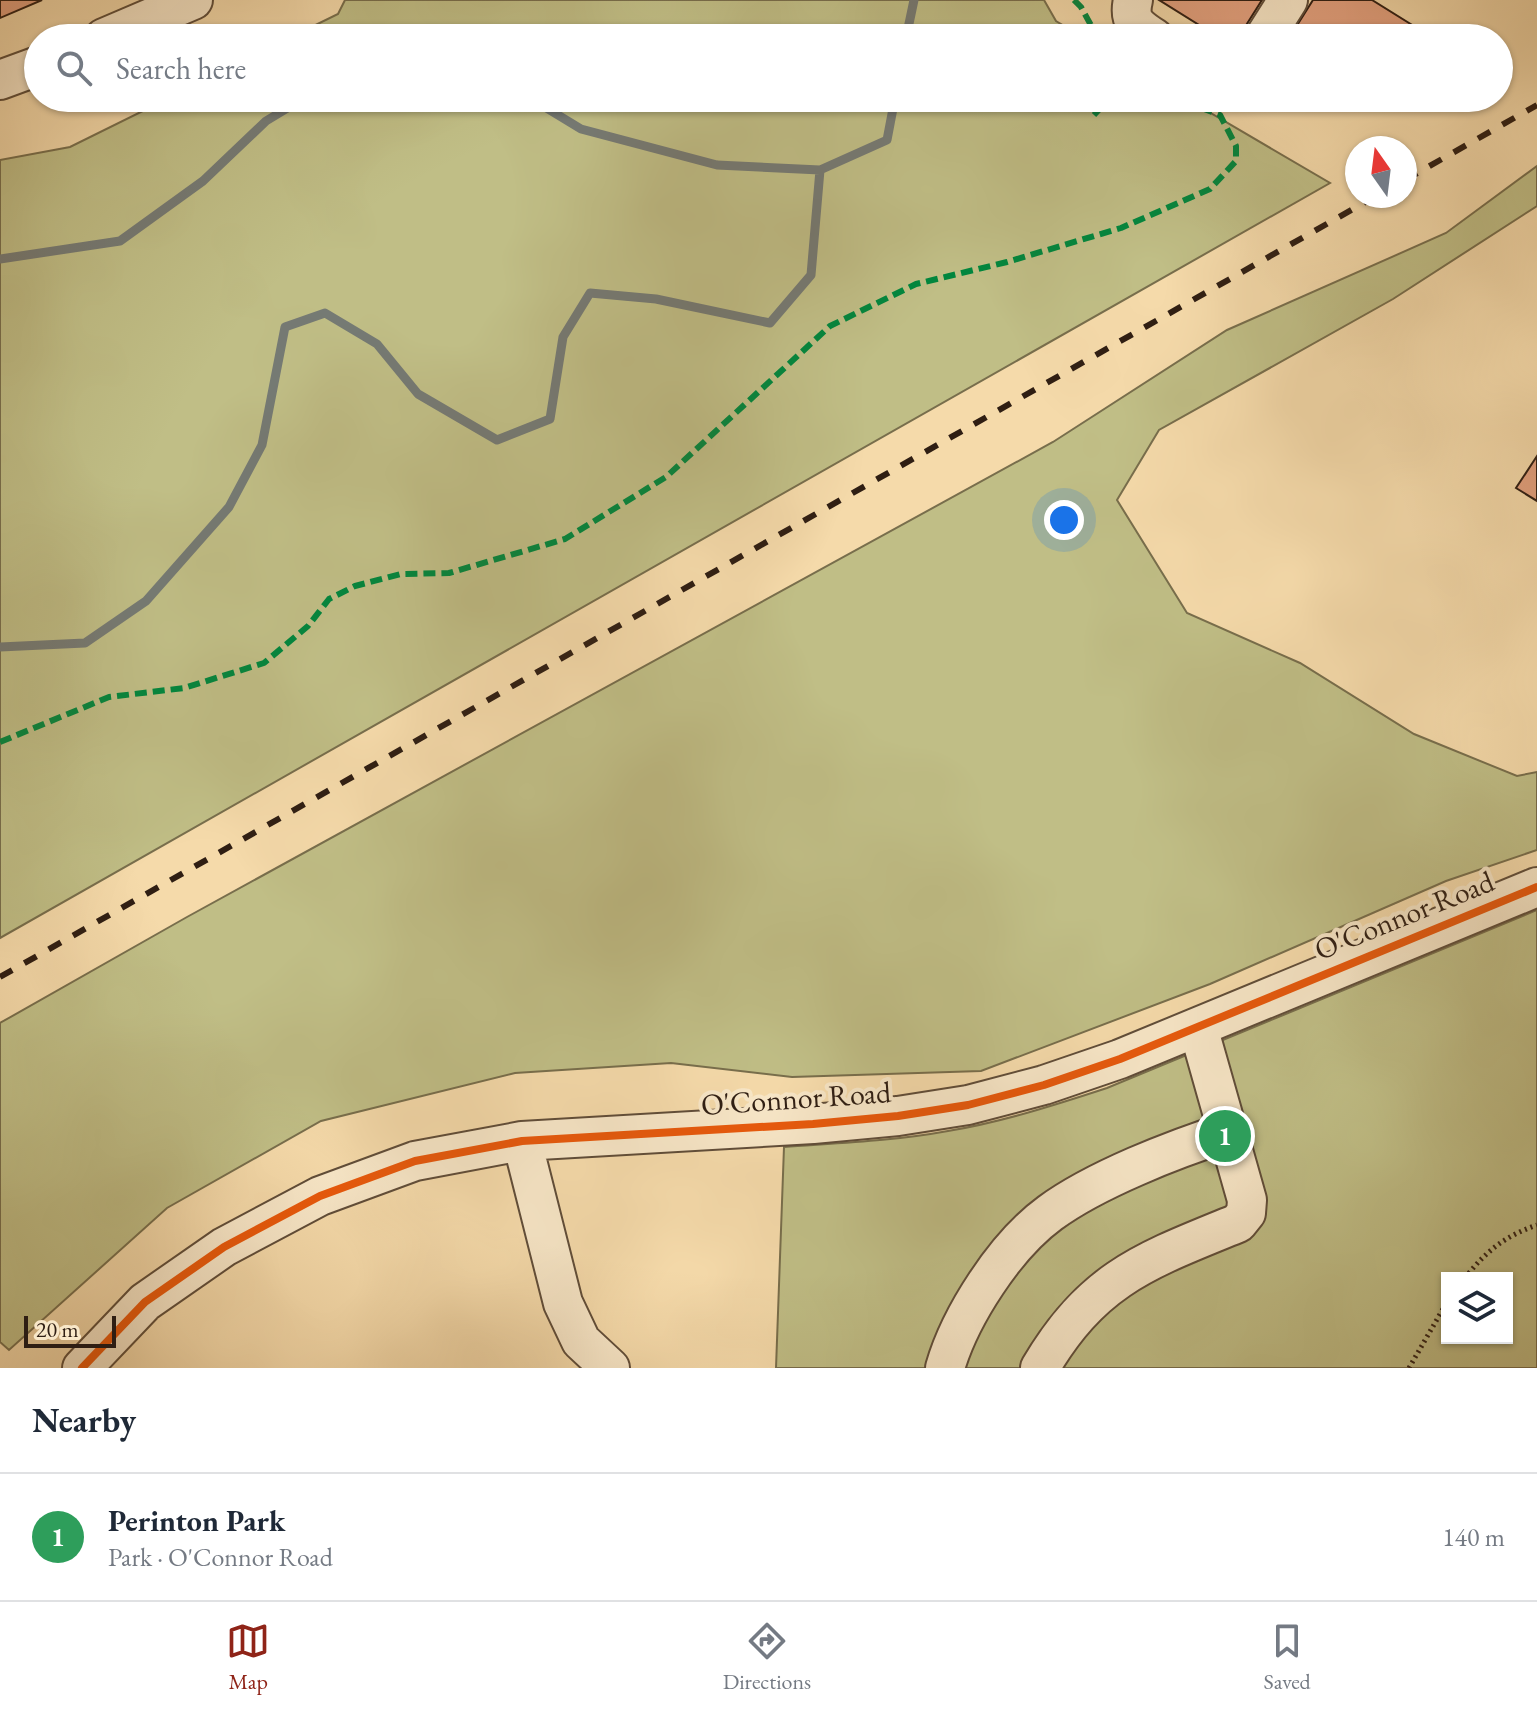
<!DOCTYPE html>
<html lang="en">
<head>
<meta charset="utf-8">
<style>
  :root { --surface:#fff; --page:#f6f6f7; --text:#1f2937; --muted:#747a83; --line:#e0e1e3; --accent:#8f2418 }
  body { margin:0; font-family:"EB Garamond",serif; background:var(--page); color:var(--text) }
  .controls { position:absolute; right:24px; bottom:24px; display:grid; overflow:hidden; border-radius:0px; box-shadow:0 2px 6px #0004 }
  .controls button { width:72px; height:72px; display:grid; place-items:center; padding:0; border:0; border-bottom:2px solid var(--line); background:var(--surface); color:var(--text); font:40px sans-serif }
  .compass { position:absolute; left:1345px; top:136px; width:72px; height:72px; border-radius:50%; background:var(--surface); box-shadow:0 2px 6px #0004; rotate:346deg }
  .scale { position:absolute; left:24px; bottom:20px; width:92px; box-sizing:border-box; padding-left:8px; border:4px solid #2f1e13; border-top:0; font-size:22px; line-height:28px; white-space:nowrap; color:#2f1e13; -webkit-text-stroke:6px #f8e7c8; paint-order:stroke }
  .you { position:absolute; left:1064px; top:520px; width:28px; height:28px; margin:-20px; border:6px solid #fff; border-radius:50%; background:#1a73e8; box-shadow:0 0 0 12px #1a73e833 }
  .badge { display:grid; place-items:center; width:52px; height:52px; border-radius:50%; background:var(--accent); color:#fff; font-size:26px; font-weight:700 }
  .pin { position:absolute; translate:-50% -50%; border:4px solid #fff; box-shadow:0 2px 8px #0006 }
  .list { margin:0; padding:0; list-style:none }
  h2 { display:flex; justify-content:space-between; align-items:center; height:104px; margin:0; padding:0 32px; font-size:34px }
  h2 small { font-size:26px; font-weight:400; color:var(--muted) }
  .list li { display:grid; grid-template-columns:52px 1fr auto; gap:24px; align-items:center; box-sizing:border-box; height:128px; padding:0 32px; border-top:2px solid var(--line) }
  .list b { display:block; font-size:30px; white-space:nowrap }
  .list p { margin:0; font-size:26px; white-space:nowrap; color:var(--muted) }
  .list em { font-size:26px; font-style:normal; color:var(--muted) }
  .icon { flex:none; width:44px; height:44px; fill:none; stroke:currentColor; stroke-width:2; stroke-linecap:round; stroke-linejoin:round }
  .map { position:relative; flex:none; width:1537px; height:1368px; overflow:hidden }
  .search { position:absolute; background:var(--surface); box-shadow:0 2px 6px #0004; left:24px; right:24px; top:24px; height:88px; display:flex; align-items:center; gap:20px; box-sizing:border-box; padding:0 28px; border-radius:44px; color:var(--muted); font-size:30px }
  .sheet { height:232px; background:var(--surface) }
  nav { display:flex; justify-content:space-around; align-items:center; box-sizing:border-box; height:112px; border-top:2px solid var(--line); background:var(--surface); font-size:22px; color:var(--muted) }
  nav a { display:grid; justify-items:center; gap:4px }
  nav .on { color:var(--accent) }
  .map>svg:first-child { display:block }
  .green { fill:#c0be86; stroke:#786e4c; stroke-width:2; fill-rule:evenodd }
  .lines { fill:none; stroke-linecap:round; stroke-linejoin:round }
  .stream { stroke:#757a74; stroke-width:9 }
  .building { fill:#e3a17f; stroke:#2f1e13; stroke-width:2 }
  .minor-casing { stroke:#604d39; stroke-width:42 }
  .path { stroke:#2f1e13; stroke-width:5; stroke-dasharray:2 4; stroke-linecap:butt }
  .minor { stroke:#f8e7c8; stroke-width:38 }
  .rail { stroke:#2f1e13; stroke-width:6; stroke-dasharray:14 14; stroke-linecap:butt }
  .quiet { stroke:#00873e; stroke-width:6; stroke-dasharray:12 6; stroke-linecap:butt }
  .cycleway-casing { stroke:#f8e7c8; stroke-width:13 }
  .cycleway { stroke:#e8590c; stroke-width:8 }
  .labels { text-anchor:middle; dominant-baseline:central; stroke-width:8; stroke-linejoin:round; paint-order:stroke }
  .street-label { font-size:30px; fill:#2f1e13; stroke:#f8e7c8 }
</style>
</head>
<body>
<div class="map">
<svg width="1537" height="1368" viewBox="0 0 1537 1368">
  <rect width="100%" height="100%" fill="#f5daaa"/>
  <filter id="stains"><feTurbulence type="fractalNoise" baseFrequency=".0025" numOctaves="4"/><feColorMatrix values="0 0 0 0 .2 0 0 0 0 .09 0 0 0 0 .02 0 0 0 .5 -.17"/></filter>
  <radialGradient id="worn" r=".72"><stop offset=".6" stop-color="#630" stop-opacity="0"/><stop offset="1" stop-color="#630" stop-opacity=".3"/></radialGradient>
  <!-- green -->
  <path class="green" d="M345,0H1044L1056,21L1084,38H289L338,14Z
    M169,98H1185L1330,183L0,938V160L70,147Z
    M1537,166V206L1393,299L1159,430L1117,500L1187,613L1300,663L1414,734L1517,776L1537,772V850L1446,881L1210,984L981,1071L792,1077L671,1063L515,1073L321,1121L167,1208L9,1350L0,1342V1023L187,917L1053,442L1227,330L1446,233Z
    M1537,910V1368H776L784,1147C839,1143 894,1141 948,1131C1002,1122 1055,1105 1107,1088ZM1447,1278H1507V1338H1447Z"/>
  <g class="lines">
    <!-- stream -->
    <path class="stream" d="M906,38L914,0
      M530,98L581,129L717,165L820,170L887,140L895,98
      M0,259L120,241L203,181L266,121L304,98
      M0,647L85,643L146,601L229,507L262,445L285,327L325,313L377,344L418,394L497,440L550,419L563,337L590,293L656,299L770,323L811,275L820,170"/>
  </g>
  <!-- building -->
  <path class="building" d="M0,0H42L0,18Z
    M1159,0H1262L1238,38H1220Z
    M1313,0H1372L1433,38H1289Z
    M1537,456V501L1516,488Z"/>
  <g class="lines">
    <defs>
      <path id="minor" d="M1133,0C1128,21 1137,27 1154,38
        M104,38L193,0
        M1264,38L1288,0
        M0,80L38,66
        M522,1141L563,1303L581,1341L610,1368
        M82,1368L145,1302L224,1247L320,1196L415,1161L522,1141L813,1124L898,1116L968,1105L1044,1085L1120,1059L1537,887
        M945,1368C960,1316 1005,1246 1050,1213C1095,1180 1174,1149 1228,1132
        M1040,1368C1093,1278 1145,1261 1238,1223L1246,1213L1247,1200L1198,1027"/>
    </defs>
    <!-- minor casing -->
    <use href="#minor" class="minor-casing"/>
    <!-- path -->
    <path class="path" d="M1465,1278C1486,1251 1505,1236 1537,1225
      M1409,1368L1447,1302"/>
    <!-- minor -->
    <use href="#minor" class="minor"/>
    <!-- rail -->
    <path class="rail" d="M1405,180L1537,105
      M0,977L1376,196"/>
    <!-- quiet -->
    <path class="quiet" d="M1074,0L1081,7L1098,38
      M1094,115L1110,98
      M0,742L109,697L184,688L264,663L308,626L329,599L355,586L401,574L449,573L565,539L666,477L830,326L916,284L1007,262L1121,228L1210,189L1236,161V146L1220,115L1175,98"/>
    <defs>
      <path id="cycleway" d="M82,1368L145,1302L224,1247L320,1196L415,1161L522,1141L813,1124L898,1116L968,1105L1044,1085L1120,1059L1537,887"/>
    </defs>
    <!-- cycleway casing -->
    <use href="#cycleway" class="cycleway-casing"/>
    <!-- cycleway -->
    <use href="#cycleway" class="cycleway"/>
  </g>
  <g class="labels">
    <!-- street labels -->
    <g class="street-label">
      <text transform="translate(1404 915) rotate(-22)">O'Connor Road</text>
      <text transform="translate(796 1098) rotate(-4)">O'Connor Road</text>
    </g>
  </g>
  <rect width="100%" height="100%" filter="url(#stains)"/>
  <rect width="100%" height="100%" fill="url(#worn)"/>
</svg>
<div class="controls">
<button><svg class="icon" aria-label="layers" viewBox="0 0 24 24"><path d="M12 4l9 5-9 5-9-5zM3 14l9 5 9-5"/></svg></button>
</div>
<svg class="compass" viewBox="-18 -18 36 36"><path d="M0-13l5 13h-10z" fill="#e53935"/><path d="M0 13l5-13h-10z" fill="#747a83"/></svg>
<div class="scale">20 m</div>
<div class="you"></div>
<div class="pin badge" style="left:1225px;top:1136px;background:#2e9e5b">1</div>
<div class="search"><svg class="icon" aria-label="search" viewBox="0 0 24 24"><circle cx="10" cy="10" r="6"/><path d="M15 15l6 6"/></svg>Search here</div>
</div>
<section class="sheet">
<h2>Nearby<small></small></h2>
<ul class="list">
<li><span class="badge" style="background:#2e9e5b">1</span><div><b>Perinton Park</b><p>Park · O'Connor Road</p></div><em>140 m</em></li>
</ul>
</section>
<nav>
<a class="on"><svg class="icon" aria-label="map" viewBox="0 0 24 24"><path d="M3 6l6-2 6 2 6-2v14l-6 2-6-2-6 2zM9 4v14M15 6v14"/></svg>Map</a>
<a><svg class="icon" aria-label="directions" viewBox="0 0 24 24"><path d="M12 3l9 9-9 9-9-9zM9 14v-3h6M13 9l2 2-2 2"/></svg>Directions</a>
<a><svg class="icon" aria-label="saved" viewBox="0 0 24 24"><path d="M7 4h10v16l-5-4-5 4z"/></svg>Saved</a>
</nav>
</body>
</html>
